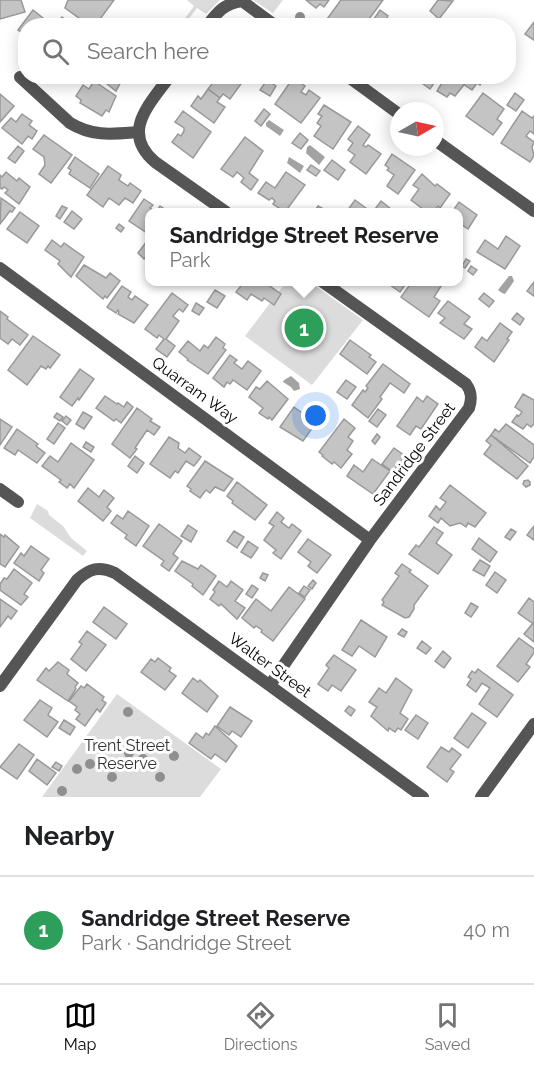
<!DOCTYPE html>
<html lang="en">
<head>
<meta charset="utf-8">
<style>
  :root { --surface:#fff; --page:#f6f6f6; --text:#202124; --muted:#757577; --line:#e0e0e0; --accent:#000 }
  body { margin:0; font-family:Raleway,sans-serif; background:var(--page); color:var(--text) }
  .compass { position:absolute; left:390px; top:102px; width:54px; height:54px; border-radius:50%; background:var(--surface); box-shadow:0 3px 15px #0003; rotate:81deg }
  .you { position:absolute; left:316px; top:416px; width:21px; height:21px; margin:-15px; border:4px solid #fff; border-radius:50%; background:#1a73e8; box-shadow:0 0 0 9px #1a73e833 }
  .badge { display:grid; place-items:center; width:39px; height:39px; border-radius:50%; background:var(--accent); color:#fff; font-size:20px; font-weight:700 }
  .pin { position:absolute; translate:-50% -50%; border:3px solid #fff; box-shadow:0 2px 6px #0006 }
  .popup { position:absolute; left:145px; top:208px; width:318px; height:78px; box-sizing:border-box; display:grid; place-content:center; border-radius:12px; background:var(--surface); filter:drop-shadow(0 2px 4px #0005); font-size:20px; white-space:nowrap; color:var(--muted) }
  .popup b { font-size:22px; color:var(--text) }
  .popup::after { content:''; position:absolute; left:50%; top:100%; margin-left:-12px; border:12px solid transparent; border-top-color:var(--surface) }
  .list { margin:0; padding:0; list-style:none }
  h2 { display:flex; justify-content:space-between; align-items:center; height:78px; margin:0; padding:0 24px; font-size:26px }
  h2 small { font-size:20px; font-weight:400; color:var(--muted) }
  .list li { display:grid; grid-template-columns:39px 1fr auto; gap:18px; align-items:center; box-sizing:border-box; height:108px; padding:0 24px; border-top:2px solid var(--line) }
  .list b { display:block; font-size:22px; white-space:nowrap }
  .list p { margin:0; font-size:20px; white-space:nowrap; color:var(--muted) }
  .list em { font-size:20px; font-style:normal; color:var(--muted) }
  .icon { flex:none; width:33px; height:33px; fill:none; stroke:currentColor; stroke-width:2; stroke-linecap:round; stroke-linejoin:round }
  .map { position:relative; flex:none; width:534px; height:797px; overflow:hidden }
  .search { position:absolute; background:var(--surface); box-shadow:0 3px 15px #0003; left:18px; right:18px; top:18px; height:66px; display:flex; align-items:center; gap:15px; box-sizing:border-box; padding:0 21px; border-radius:24px; color:var(--muted); font-size:22px }
  .sheet { height:186px; background:var(--surface) }
  nav { display:flex; justify-content:space-around; align-items:center; box-sizing:border-box; height:84px; border-top:2px solid var(--line); background:var(--surface); font-size:16px; color:var(--muted) }
  nav a { display:grid; justify-items:center; gap:3px }
  nav .on { color:var(--accent) }
  .map>svg:first-child { display:block }
  .green { fill:#dcdcdc }
  .water { fill:#a3a3a3 }
  .building { fill:#c4c4c4; stroke:#999; stroke-width:1.5 }
  .lines { fill:none; stroke-linecap:round; stroke-linejoin:round }
  .minor { stroke:#555; stroke-width:12 }
  .tree { fill:#8f8f8f }
  .labels { text-anchor:middle; dominant-baseline:central; stroke-width:6; stroke-linejoin:round; paint-order:stroke }
  .street-label { font-size:16px; fill:#000; stroke:#fff }
  .park-label { font-size:16px; fill:#333; stroke:#fff }
</style>
</head>
<body>
<div class="map">
<svg width="534" height="797" viewBox="0 0 534 797">
  <rect width="100%" height="100%" fill="#fff"/>
  <!-- green -->
  <path class="green" d="M187,0H220L206,14L197,8L184,25H180L194,6Z
    M253,0H283L273,13Z
    M286,282H310L363,320L312,385L245,336Z
    M37,504L48,511L49,515L63,526L71,538L87,551L83,556L30,518Z
    M117,694L221,769L200,797H42Z"/>
  <!-- water -->
  <path class="water" d="M269,120L284,130L280,136L266,126V123Z
    M310,145L325,157L319,165L306,153L307,147Z
    M289,157L304,166L300,173L287,163Z
    M509,276H512L514,281L505,294L502,293L498,290Z
    M291,376L299,383L300,389L294,391L291,387L283,382L284,380Z"/>
  <!-- building -->
  <path class="building" d="M0,0H21L25,12L0,19Z
    M68,0H114L95,26L93,23L90,26L65,8Z
    M306,0H329L324,7L320,4L316,8Z
    M341,0H383L364,26H336L327,19Z
    M438,0L453,1L439,19L430,11Z
    M33,10L53,26H26V35L18,30Z
    M380,10L388,16L383,23L386,26H369Z
    M62,17L66,20L62,25L58,22Z
    M534,22V40L525,34Z
    M97,76H124L116,91Z
    M231,76L241,84L230,99L223,94L220,98L208,89L215,80L212,76Z
    M412,76H439L430,89Z
    M446,76H466L467,81L455,96L450,93L447,97L437,91Z
    M466,76H486L480,85L477,83L472,90L463,84L467,81Z
    M293,78L305,86L301,92L306,95L309,90L320,98L301,123L275,104Z
    M267,80L276,86L270,96L260,90Z
    M94,81L116,96L109,112L106,110L102,116L80,103L81,100L76,96L83,85L89,89Z
    M208,89L220,98L217,102L225,107L214,123L191,106L198,96L201,99Z
    M483,93L504,109L497,119L502,123L493,135L466,116Z
    M515,93L524,100L516,111L507,105Z
    M0,94L14,106L0,122Z
    M324,105L351,122L333,149L314,136L321,126L317,123L322,116L318,114Z
    M264,109L270,114L261,126L255,121Z
    M183,111L211,132L193,158L172,142L178,134L181,136L184,131V128L175,122Z
    M522,111L532,118L534,116V134L530,131L526,136L534,142L532,147L534,156L530,162L501,143Z
    M22,114L32,121L29,125L37,131L32,139L28,136L22,144L2,128L11,118L16,122Z
    M358,126L370,135L363,145L366,147L368,145L381,154L366,174L350,162L355,155L348,150L353,143L348,139Z
    M300,133L308,140L301,149L292,143Z
    M44,135L72,155L51,183L39,174L45,165L44,157L33,149Z
    M245,137L263,151L249,173L258,180L251,190L241,182L244,178L237,172L233,177L221,169Z
    M18,146L24,151L15,163L8,158Z
    M392,154L415,170L398,194L387,186L394,175L387,170L389,168L385,165Z
    M75,157L99,174L90,188L69,174L71,170L68,168Z
    M332,160L345,170L338,180L324,170Z
    M311,165L320,171L316,176L307,170Z
    M108,166L121,175L119,180L128,186L130,183L141,191L133,203L125,198L119,205L109,198L103,207L87,195Z
    M6,172L17,181L19,178L30,187L19,204L5,193L8,190L4,187L2,189L0,188V175L2,177Z
    M286,172L305,185L285,212L273,204L275,201L272,198L269,200L258,193L266,182L275,188Z
    M422,174L435,186L437,184L450,194L440,208L438,206L433,212H427L411,200L419,189L413,185Z
    M1,198L15,208L12,212L10,211L0,224Z
    M144,199L153,205L150,208L156,212L160,206L169,212H150V229L147,233L129,221Z
    M355,200L370,211L369,212L347,211Z
    M381,201L391,209L388,212H379L375,209Z
    M459,202L477,215L468,229L458,222V212H452Z
    M62,206L67,208L60,219L56,216Z
    M318,206L329,212H314Z
    M72,211L82,219L74,229L64,222Z
    M20,212L39,226L27,243L7,229Z
    M119,224L124,228L121,232L116,228Z
    M506,236L520,246L505,269L477,252L485,240L498,249Z
    M52,240L61,247L64,243L84,257L71,277L58,264L60,261L45,250Z
    M147,241L150,243V252L144,259L138,253Z
    M466,259L470,261L465,268L462,266Z
    M84,265L106,278L110,273L120,281L107,298L105,296L103,299L76,276Z
    M471,266L477,270L473,275L468,271Z
    M244,282H264L281,294L274,305L264,298L262,301L251,294L247,300L236,292Z
    M386,282H407L400,292Z
    M412,282H441L443,283L434,297L440,301L429,317L401,297Z
    M534,282V296L527,291Z
    M122,286L131,292L128,297L132,300L135,296L148,305L134,323L118,314L119,312L118,310L116,313L107,307Z
    M215,290L225,296L217,308L207,302Z
    M172,293L188,305L183,312L179,309L173,316L179,321L166,339L175,346L167,357L156,349L164,339L159,335L157,338L145,329Z
    M484,293L494,301L489,307L479,299Z
    M448,301L470,317L464,324L472,329L464,339L440,323L445,318L438,313Z
    M196,303L204,308L199,315L192,311Z
    M0,311L8,317L7,319L28,335L20,345L12,339L8,344L0,338Z
    M517,313L524,319L520,325L512,319Z
    M500,323L512,332L507,339L509,340L494,362L475,347L482,337L487,341Z
    M33,336L60,355L50,368L48,366L46,369L41,366L27,385L8,370Z
    M216,337L225,344L223,348L226,350L208,374L187,360L188,359L179,352L188,341L200,351L204,345L208,348Z
    M350,340L371,355L369,357L376,362L367,374L340,354Z
    M230,355L237,360L234,363L242,369L248,361L261,371L247,390L233,380L230,384L227,382L224,387L213,378Z
    M383,364L410,384L404,393L390,383L380,397L382,399L368,418L352,405L363,390L365,392L368,388L366,386Z
    M80,369L94,379L79,400L78,398L72,406L60,397Z
    M346,380L356,387L347,399L337,392Z
    M267,381L288,399L272,420L269,417L268,419L259,413L263,408L249,397L256,387L260,389Z
    M523,394L534,400V424L531,427L527,424L523,429L512,422L517,415L519,416L522,412L515,407Z
    M105,396L117,404L118,403L124,407L127,402L133,407L121,423L116,419L114,421L96,408Z
    M427,396L438,404L421,429L416,426L410,435L397,426L417,397L423,402Z
    M294,407L316,423L303,441L280,427Z
    M137,408L152,419L150,421L160,427L154,435L147,430L135,448L137,449L130,458L112,444Z
    M378,409L386,415L377,427L369,421Z
    M83,412L92,417L84,429L76,424Z
    M57,413L63,417L60,421L54,417Z
    M66,416L71,420L67,425L62,421Z
    M0,419L12,427L0,445Z
    M344,419L355,428L348,437L353,441L347,450L352,454L341,468L334,462L332,464L322,456L323,455L319,452Z
    M58,423L65,428L54,444L47,439Z
    M506,424L534,445V457L530,463L491,435L495,429L499,432Z
    M17,429L38,444L36,446L45,453L37,463L18,450L15,455L4,448Z
    M377,434L380,437L375,444L372,441Z
    M491,435L528,466L517,479L484,454L491,445L486,441Z
    M169,437L179,443L178,448L185,453L189,448L201,457L194,466L186,461L178,473L175,471L170,478L150,464Z
    M86,442L94,447L91,452L83,447Z
    M71,443L94,460L74,488L70,484L67,488L59,482L61,480L42,466L50,456L58,462Z
    M394,448L405,456L393,472L382,464Z
    M135,456L144,463L137,473L128,466Z
    M372,459L390,471L373,494L347,476L354,465L363,472Z
    M205,461L233,479L224,491L215,487L210,493L206,490L200,498L190,491L191,489L187,486Z
    M528,480L530,482V485L526,487L523,484L524,481Z
    M237,482L267,505L255,520L232,503L233,501L227,496Z
    M450,485L486,513L475,527L468,523L466,527L460,523L450,526L441,518L438,523L429,516L436,506L440,510L446,502L440,498Z
    M88,488L99,497L104,490L114,498L107,507L111,511L103,521L78,501Z
    M128,511L149,526L136,546L125,538L127,535L111,523L117,515L123,519Z
    M277,512L284,518L281,522L289,528L292,524L301,531L281,559L273,553L276,550L264,540L274,526L269,523Z
    M159,524L182,541L173,554L178,558L169,571L161,565L164,561L143,546Z
    M188,525L197,531L191,542L181,536Z
    M534,526V540L527,535Z
    M434,527L443,533L436,543L452,555L438,574L409,554L416,545L419,547Z
    M511,529L516,532L510,540L505,537Z
    M234,531L244,537L237,548L227,541Z
    M0,534L4,537L5,535L19,547L5,567L0,564Z
    M479,538L497,552L490,562L472,549Z
    M308,539L331,555L317,573L308,566L311,562L298,552Z
    M248,541L258,548L251,558L241,552Z
    M31,546L49,559L41,570L44,573L39,581L14,563L21,553L24,556Z
    M480,560L490,566L484,576L473,570Z
    M182,561L198,569L201,565L216,576L203,595L192,586L193,584L175,571Z
    M402,564L411,570L409,572L428,586L414,605V609L409,617L405,618L382,605L384,602L382,600L399,576L395,573Z
    M14,569L32,583L24,594L28,597L21,605L0,590V584L4,578L7,579Z
    M495,572L506,580L497,593L486,585Z
    M263,573L268,575L265,581L260,578Z
    M313,580L316,583L312,589L308,586Z
    M219,581L227,587L231,581L243,590L235,601L245,608L237,619L221,604L219,606L210,599L215,592L213,590Z
    M252,585L258,589L252,598L246,594Z
    M304,586L310,590L305,597L299,593Z
    M289,587L305,599L273,641L261,632L262,630L256,626L254,628L242,618L256,599L271,611Z
    M529,598L534,602V622L532,623L518,613Z
    M0,599L17,611L11,619L8,616L0,627Z
    M471,603L478,607L471,617L465,613Z
    M104,607L127,624L116,639L93,622Z
    M361,620L387,637L375,657L359,646L352,656L342,650Z
    M534,622V642L524,634Z
    M402,629L407,632L404,637L398,634Z
    M87,631L106,645L86,671L71,659L82,644L79,642Z
    M519,638L534,649V653L526,664L530,667L518,682L497,666Z
    M422,641L431,648L426,654L417,648Z
    M443,651L451,658L444,668L435,661Z
    M334,655L356,670L341,691L332,685L328,691L318,684L329,668L326,665Z
    M158,658L171,668L169,671L176,676L165,690L141,672L151,659L155,662Z
    M58,662L69,670L67,674L78,683L75,687L76,689L68,701L37,680L46,668L49,671Z
    M478,669L513,695L497,717L479,704L490,688L482,683L476,692L467,685L471,679L468,677L472,671L475,673Z
    M193,678L198,682L200,680L218,696L207,712L182,693Z
    M396,678L412,690L400,713L408,719L401,730L398,728L395,732L389,728L388,731L371,716L377,707L369,702L379,688L386,693Z
    M87,684L104,697L102,700L106,703L100,712L97,709L85,726L76,719L80,714L75,710L77,707L69,701L81,686L84,688Z
    M40,700L52,708L48,715L58,722L47,737L24,720Z
    M349,706L355,710L351,716L345,711Z
    M230,707L252,721L241,737L232,731L229,735L217,726Z
    M472,713L486,723L468,748L454,738Z
    M416,715L428,723L418,739L405,730Z
    M64,720L75,727L70,735L59,728Z
    M215,726L237,746L226,762L215,754L211,759L189,743L196,733L203,738L206,733L209,735Z
    M19,744L34,755L17,779L0,767Z
    M441,747L449,752L452,748L461,755L450,769L454,772L447,782L427,767Z
    M37,759L56,773L47,785L29,771Z
    M56,762L62,766L59,771L52,767Z"/>
  <g class="lines">
    <!-- minor -->
    <path class="minor" d="M207,26C218,11 224,4 242,1L276,26
      M170,76C150,104 120,132 155,162L226,212
      M347,76L399,114
      M20,77L70,123C93,137 113,134 138,132
      M435,140L534,211
      M0,268L370,540
      M0,489L18,502
      M270,685L370,540L469,408C472,399 472,392 466,384L323,282
      M0,686L77,580C90,568 99,566 115,573L423,797
      M481,797L534,724"/>
  </g>
  <!-- trees -->
  <g class="tree">
    <circle cx="300" cy="17" r="5"/>
    <circle cx="128" cy="712" r="5"/>
    <circle cx="95" cy="745" r="5"/>
    <circle cx="129" cy="753" r="5"/>
    <circle cx="174" cy="756" r="5"/>
    <circle cx="143" cy="759" r="5"/>
    <circle cx="90" cy="764" r="5"/>
    <circle cx="77" cy="769" r="5"/>
    <circle cx="112" cy="777" r="5"/>
    <circle cx="160" cy="777" r="5"/>
    <circle cx="62" cy="791" r="5"/>
  </g>
  <g class="labels">
    <!-- street labels -->
    <g class="street-label">
      <text transform="translate(195 390) rotate(36)">Quarram Way</text>
      <text transform="translate(414 454) rotate(-53)">Sandridge Street</text>
      <text transform="translate(270 665) rotate(36)">Walter Street</text>
    </g>
    <!-- park labels -->
    <g class="park-label">
      <text x="127" y="745">Trent Street<tspan x="127" dy="18">Reserve</tspan></text>
    </g>
  </g>
</svg>
<svg class="compass" viewBox="-18 -18 36 36"><path d="M0-13l5 13h-10z" fill="#e53935"/><path d="M0 13l5-13h-10z" fill="#757577"/></svg>
<div class="you"></div>
<div class="pin badge" style="left:304px;top:328px;background:#2e9e5b">1</div>
<div class="popup"><b>Sandridge Street Reserve</b>Park</div>
<div class="search"><svg class="icon" aria-label="search" viewBox="0 0 24 24"><circle cx="10" cy="10" r="6"/><path d="M15 15l6 6"/></svg>Search here</div>
</div>
<section class="sheet">
<h2>Nearby<small></small></h2>
<ul class="list">
<li><span class="badge" style="background:#2e9e5b">1</span><div><b>Sandridge Street Reserve</b><p>Park · Sandridge Street</p></div><em>40 m</em></li>
</ul>
</section>
<nav>
<a class="on"><svg class="icon" aria-label="map" viewBox="0 0 24 24"><path d="M3 6l6-2 6 2 6-2v14l-6 2-6-2-6 2zM9 4v14M15 6v14"/></svg>Map</a>
<a><svg class="icon" aria-label="directions" viewBox="0 0 24 24"><path d="M12 3l9 9-9 9-9-9zM9 14v-3h6M13 9l2 2-2 2"/></svg>Directions</a>
<a><svg class="icon" aria-label="saved" viewBox="0 0 24 24"><path d="M7 4h10v16l-5-4-5 4z"/></svg>Saved</a>
</nav>
</body>
</html>
